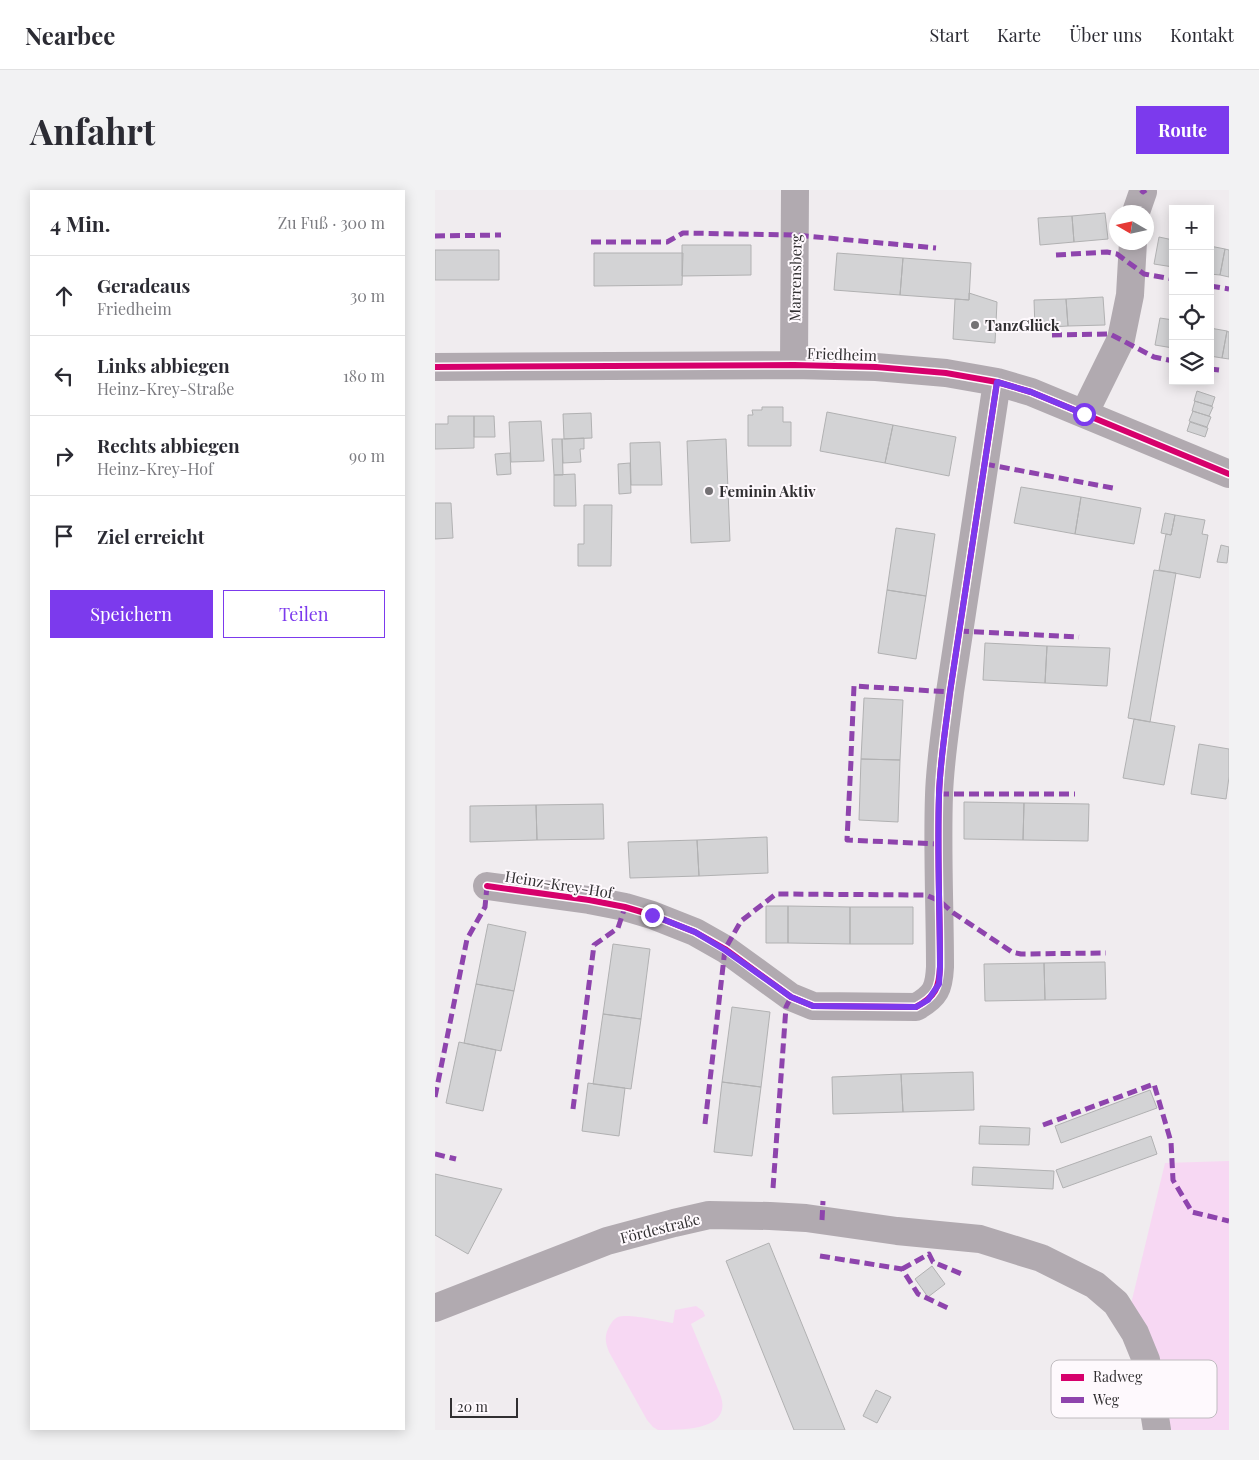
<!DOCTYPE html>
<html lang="de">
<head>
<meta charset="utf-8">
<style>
  :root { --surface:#fff; --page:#f2f2f3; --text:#2b2b33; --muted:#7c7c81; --line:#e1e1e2; --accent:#7c3aed }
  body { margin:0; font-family:"Playfair Display",serif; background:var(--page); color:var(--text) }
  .controls { position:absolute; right:15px; top:15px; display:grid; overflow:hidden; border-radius:0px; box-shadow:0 2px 12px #0003 }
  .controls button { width:45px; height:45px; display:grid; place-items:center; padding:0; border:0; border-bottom:1px solid var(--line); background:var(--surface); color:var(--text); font:25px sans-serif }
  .compass { position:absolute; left:674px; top:15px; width:45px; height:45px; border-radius:50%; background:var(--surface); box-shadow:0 2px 12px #0003; rotate:279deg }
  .scale { position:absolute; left:15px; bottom:12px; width:68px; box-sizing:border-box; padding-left:5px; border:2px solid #312f31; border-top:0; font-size:14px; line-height:18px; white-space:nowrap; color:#312f31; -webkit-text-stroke:4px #fef9fd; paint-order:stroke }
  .stop { position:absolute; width:15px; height:15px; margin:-11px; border:4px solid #7c3aed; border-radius:50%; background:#fff }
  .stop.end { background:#7c3aed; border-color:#fff; box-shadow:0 1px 5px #0008 }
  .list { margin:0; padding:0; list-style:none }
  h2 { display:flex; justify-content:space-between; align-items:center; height:65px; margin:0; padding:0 20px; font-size:21px }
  h2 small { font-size:16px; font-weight:400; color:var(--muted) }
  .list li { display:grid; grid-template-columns:32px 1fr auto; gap:15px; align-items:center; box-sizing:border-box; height:80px; padding:0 20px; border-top:1px solid var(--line) }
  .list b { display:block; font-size:19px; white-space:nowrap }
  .list p { margin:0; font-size:16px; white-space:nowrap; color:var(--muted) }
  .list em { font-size:16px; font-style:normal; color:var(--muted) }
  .actions { display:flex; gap:10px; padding:15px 20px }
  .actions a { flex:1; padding:11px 0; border:1px solid var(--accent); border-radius:0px; text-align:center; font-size:18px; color:var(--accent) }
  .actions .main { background:var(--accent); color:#fff }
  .icon { flex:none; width:28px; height:28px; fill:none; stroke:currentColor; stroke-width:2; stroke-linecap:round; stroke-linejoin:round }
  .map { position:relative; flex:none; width:794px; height:1240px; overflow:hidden; border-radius:0px }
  header { display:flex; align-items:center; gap:30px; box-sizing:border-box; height:70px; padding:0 25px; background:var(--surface); border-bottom:1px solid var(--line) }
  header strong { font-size:24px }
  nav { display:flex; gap:28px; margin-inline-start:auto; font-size:18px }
  .intro { display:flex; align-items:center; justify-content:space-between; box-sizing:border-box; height:120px; padding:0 30px }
  h1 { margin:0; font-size:35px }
  .button { padding:12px 22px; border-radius:0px; background:var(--accent); color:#fff; font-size:18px; font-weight:700 }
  main { display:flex; gap:30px; padding:0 30px }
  aside { flex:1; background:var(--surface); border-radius:0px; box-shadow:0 2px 12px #0003 }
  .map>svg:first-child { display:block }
  .green { fill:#f7d8f3 }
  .building { fill:#d3d3d5; stroke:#b1b1b2 }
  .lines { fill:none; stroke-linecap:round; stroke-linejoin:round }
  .minor { stroke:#b1aab0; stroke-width:28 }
  .quiet { stroke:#8e44ad; stroke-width:5; stroke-dasharray:10 5; stroke-linecap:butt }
  .cycleway-casing { stroke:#fef9fd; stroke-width:9 }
  .cycleway { stroke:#d6006c; stroke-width:6 }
  .route { stroke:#7c3aed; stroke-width:6 }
  .poi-dot { fill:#747174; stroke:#fef9fd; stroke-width:2 }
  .labels { text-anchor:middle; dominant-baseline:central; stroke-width:4; stroke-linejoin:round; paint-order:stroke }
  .street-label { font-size:15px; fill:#312f31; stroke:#fef9fd }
  .poi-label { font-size:15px; font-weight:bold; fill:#312f31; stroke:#fef9fd; text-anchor:start }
  .key { fill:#fef9fd; stroke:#c0bcc0; stroke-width:1 }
  .key-label { font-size:14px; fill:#312f31 }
</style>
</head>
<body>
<header>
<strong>Nearbee</strong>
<nav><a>Start</a><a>Karte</a><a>Über uns</a><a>Kontakt</a></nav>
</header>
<div class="intro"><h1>Anfahrt</h1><a class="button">Route</a></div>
<main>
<aside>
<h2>4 Min.<small>Zu Fuß · 300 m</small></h2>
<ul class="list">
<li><svg class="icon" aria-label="ahead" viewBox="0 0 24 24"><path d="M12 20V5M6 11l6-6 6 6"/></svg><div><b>Geradeaus</b><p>Friedheim</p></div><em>30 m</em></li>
<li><svg class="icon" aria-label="left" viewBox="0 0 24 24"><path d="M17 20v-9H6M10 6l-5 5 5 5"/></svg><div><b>Links abbiegen</b><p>Heinz-Krey-Straße</p></div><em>180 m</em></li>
<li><svg class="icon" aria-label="right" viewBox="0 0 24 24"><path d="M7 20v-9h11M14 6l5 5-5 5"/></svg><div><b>Rechts abbiegen</b><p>Heinz-Krey-Hof</p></div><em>90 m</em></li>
<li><svg class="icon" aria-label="arrive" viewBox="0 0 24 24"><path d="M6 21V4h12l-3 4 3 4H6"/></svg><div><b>Ziel erreicht</b></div></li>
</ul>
<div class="actions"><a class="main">Speichern</a><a>Teilen</a></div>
</aside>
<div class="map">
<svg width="794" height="1240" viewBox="0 0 794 1240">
  <rect width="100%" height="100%" fill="#f0ecef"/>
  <!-- green -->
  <path class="green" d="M794,971V1240H731L696,1114L730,973Z
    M261,1116L268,1121L270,1126L256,1134L285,1204C299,1240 250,1240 223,1240L218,1237L212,1230L174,1162C171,1154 169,1148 173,1139C175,1135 178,1129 183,1127C193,1123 226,1131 238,1133L240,1120Z"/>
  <!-- building -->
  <path class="building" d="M670,23L673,49L639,52L637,26Z
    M637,26L639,52L605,55L603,28Z
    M724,47L738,50V77L719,74Z
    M247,55H316V85L247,86Z
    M775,56L790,59L785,85L775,84Z
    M790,59L794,60V87L785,85Z
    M0,60H64V90H0Z
    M159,63H248L247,95L159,96Z
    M402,63L468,68L465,105L399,100Z
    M468,68L536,73L534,110L465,105Z
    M534,103L562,112L560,153L518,149L520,109L534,110Z
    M668,107L670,135L633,136L631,109Z
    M631,109L633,136L600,138L599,110Z
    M725,128L738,130V158L720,155Z
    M775,138L792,141L787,168L775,166Z
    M792,141L794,142V169L787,168Z
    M762,201L780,207L777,216L759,211Z
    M760,211L778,217L774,226L757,221Z
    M327,217H348V232H356V256H313V225H318L317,220H327Z
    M758,221L776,227L772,237L754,231Z
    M392,222L458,235L450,273L385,261Z
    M156,223L157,248L129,249L128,224Z
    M13,226H39V258L0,259V234H13Z
    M39,226H59L60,247H39Z
    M106,231L109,271L76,272L74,232Z
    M755,232L773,238L770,247L752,241Z
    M458,235L521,247L514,286L450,273Z
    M149,248V259H145L146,272L128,273L127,249Z
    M117,249H127L128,285H119Z
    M291,249L295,351L256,353L252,251Z
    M225,252L227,295H196L195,253Z
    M75,263L76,284L62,285L60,264Z
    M195,273L196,303L184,304L183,274Z
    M140,284L141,316H119V285Z
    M586,297L646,307L640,344L579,333Z
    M646,307L706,318L699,354L640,344Z
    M0,313H16L18,348L0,349Z
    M149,315H177L176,376H143V354H149Z
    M730,323L740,325L736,345L726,343Z
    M740,325L770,330L767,344L773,345L765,388L724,380L731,344L736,345Z
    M461,338L500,344L491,406L452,400Z
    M786,355L794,357L792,373L782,372Z
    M719,380L741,383L715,532L693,528Z
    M452,400L491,406L481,469L443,463Z
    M550,453L612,456L610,493L548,490Z
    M612,456L675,458L672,496L610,493Z
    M429,508L468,510L465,570L426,569Z
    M699,529L740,536L729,595L688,588Z
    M764,554L794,559V587L791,609L756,604Z
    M426,569L465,570L463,632L424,630Z
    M529,612L589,613L588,650L529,649Z
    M589,613L654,614L653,651L588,650Z
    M168,614L169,649L102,650L101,615Z
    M101,615L102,650L35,652V616Z
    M332,647L333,683L264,686L262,650Z
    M262,650L264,686L195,688L193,652Z
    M331,716H353V753H331Z
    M353,716L415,717V754L353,753Z
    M415,717H478V754H415Z
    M53,734L91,742L79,801L41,794Z
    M178,754L215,759L206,829L168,824Z
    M670,772L671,809L610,810L609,773Z
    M609,773L610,810L550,811L549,774Z
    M41,794L79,801L66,861L29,853Z
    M297,817L335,822L326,897L287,892Z
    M168,824L206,829L196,899L158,894Z
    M24,852L61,860L48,921L11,913Z
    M538,882L539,920L468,922L466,884Z
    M466,884L468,922L398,924L397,887Z
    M287,892L326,897L317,966L279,962Z
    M153,893L190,898L184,946L147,941Z
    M715,900L722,918L626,953L620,936Z
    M545,936L595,938L594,955L544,954Z
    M716,946L722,964L628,998L621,980Z
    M538,977L619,981L618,999L537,995Z
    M0,984L67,999L33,1064L0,1045Z
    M334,1053L410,1240H359L291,1071Z
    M497,1076L510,1094L493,1107L480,1089Z
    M441,1200L456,1207L442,1233L428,1226Z"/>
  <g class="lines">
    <!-- minor -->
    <path class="minor" d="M701,22L708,2
      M359,175L360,0
      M0,177L359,175L441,177L511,183L562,192L596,202L794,284
      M649,224L686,149L695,105L698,52
      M52,696L154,710L190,717L217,725L260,742L290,759L356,807L378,816L481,817C501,806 504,798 505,777C505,720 502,662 504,605C505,571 511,536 515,502L562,192
      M0,1118L172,1051L239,1033L274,1025L335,1026L371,1028L462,1041L545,1049L606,1068L660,1095L681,1113L700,1143L711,1170L722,1240"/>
    <!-- quiet -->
    <path class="quiet" d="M706,0L708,2L711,0
      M0,46L66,45
      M156,52H232L248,43L360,45L501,58
      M621,65L672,62L682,64L709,84L738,89
      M775,96L794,99
      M617,145L675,144L719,167L738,171
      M775,179L784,180
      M550,274L678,298
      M524,441L644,447
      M416,566L419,496L515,502
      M416,571L412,650L503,654
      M504,604H640
      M0,907L32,749L50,717L52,696
      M138,919L159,755L183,738L190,717
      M270,934L290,759L306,731L341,704L491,705L505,711L517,722L577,762L586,764L671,763
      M608,935L719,894L736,952L738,990L757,1022L794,1031
      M0,964L21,969
      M338,998L351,817L356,807
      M387,1030L388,1011
      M385,1066L467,1079L483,1104L513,1118
      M467,1079L494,1064L498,1072L529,1085"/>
    <defs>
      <path id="cycleway" d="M0,177L359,175L441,177L511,183L562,192L596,202L794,284
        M52,696L154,710L190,717L217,725L260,742L290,759L356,807L378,816L481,817C501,806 504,798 505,777C505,720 502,662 504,605C505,571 511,536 515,502L562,192"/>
    </defs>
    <!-- cycleway casing -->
    <use href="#cycleway" class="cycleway-casing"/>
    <!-- cycleway -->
    <use href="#cycleway" class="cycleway"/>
  </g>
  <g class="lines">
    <!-- route -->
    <path class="route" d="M217,725L260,742L290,760L356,807L378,816L481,817L493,810L504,794L505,777C505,720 502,662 504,605C505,571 511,536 515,502L562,192L596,202L649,224"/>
  </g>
  <!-- markers -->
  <g class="poi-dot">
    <circle cx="540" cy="135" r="5"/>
    <circle cx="274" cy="301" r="5"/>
  </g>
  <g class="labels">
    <!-- street labels -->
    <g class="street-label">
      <text transform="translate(360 88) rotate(-89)">Marrensberg</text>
      <text transform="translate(407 164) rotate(2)">Friedheim</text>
      <text transform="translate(124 694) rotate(9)">Heinz-Krey-Hof</text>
      <text transform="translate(225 1038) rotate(-14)">Fördestraße</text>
    </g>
    <!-- poi labels -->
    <g class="poi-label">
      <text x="550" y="135">TanzGlück</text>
      <text x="284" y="301">Feminin Aktiv</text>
    </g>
  </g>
  <!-- legend -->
  <rect x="616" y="1170" width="166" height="58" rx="8" class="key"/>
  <rect x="626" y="1184" width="23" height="7" fill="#d6006c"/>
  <rect x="626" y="1207" width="23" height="6" fill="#8e44ad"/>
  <g class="key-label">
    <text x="658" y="1192">Radweg</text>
    <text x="658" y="1215">Weg</text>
  </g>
</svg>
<div class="controls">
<button>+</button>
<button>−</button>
<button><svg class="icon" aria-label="locate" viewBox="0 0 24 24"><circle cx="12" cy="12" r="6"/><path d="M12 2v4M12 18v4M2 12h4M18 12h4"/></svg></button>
<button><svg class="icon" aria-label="layers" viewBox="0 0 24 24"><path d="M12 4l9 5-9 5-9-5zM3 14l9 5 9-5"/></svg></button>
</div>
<svg class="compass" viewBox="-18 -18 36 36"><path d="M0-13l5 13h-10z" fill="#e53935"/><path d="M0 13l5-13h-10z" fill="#7c7c81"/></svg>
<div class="scale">20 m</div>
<div class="stop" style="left:649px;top:224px"></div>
<div class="stop end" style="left:217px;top:725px"></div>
</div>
</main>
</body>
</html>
